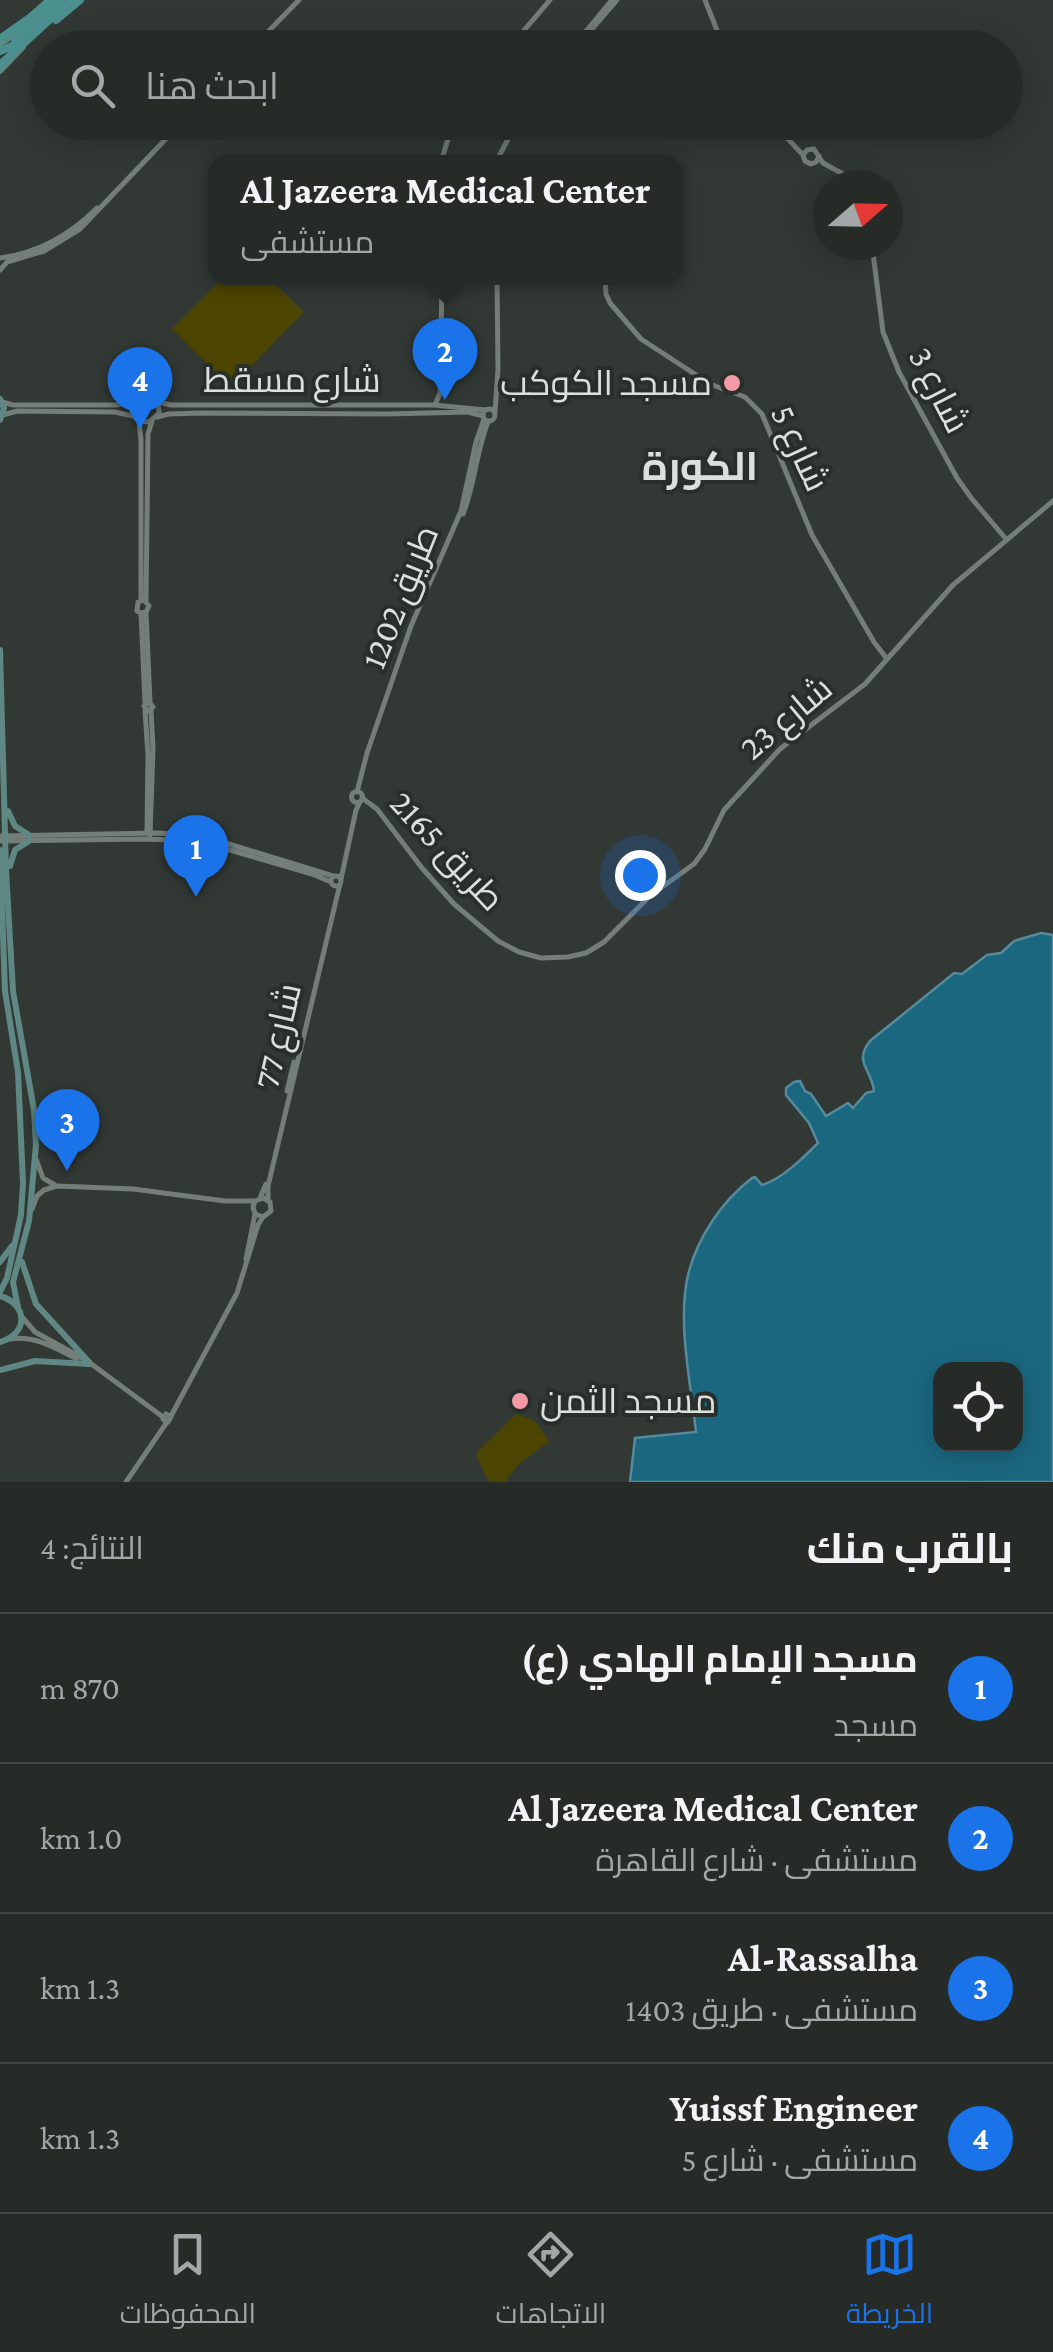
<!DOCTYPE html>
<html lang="ar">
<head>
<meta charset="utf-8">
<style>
  :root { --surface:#262b28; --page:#323734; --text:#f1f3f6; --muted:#a4a7a8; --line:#424745; --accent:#1a73e8 }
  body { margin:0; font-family:"Crimson Pro",Cairo,serif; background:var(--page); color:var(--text); direction:rtl }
  .controls { position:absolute; right:30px; bottom:30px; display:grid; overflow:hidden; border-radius:20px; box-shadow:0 5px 25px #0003 }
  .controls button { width:90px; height:90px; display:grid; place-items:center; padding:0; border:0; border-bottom:2px solid var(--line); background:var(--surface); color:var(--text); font:50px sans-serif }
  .compass { position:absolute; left:813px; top:170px; width:90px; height:90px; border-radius:50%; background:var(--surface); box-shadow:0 5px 25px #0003; rotate:70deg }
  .you { position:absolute; left:640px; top:875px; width:35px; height:35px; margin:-25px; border:8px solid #fff; border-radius:50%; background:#1a73e8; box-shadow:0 0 0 15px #1a73e833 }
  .badge { display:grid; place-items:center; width:65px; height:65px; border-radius:50%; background:var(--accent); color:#fff; font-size:32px; font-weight:700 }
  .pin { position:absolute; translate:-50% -82px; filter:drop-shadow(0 2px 5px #0008) }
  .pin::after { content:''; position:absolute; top:52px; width:35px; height:30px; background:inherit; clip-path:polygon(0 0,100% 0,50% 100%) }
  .popup { position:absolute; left:208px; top:155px; width:475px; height:130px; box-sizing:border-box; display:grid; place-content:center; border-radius:20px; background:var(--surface); filter:drop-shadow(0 2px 8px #0005); font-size:32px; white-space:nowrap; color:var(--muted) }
  .popup b { font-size:38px; color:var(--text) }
  .popup::after { content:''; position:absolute; left:50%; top:100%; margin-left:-20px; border:20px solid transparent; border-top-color:var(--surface) }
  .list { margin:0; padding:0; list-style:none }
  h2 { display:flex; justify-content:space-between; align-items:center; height:130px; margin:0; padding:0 40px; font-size:42px }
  h2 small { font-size:32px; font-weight:400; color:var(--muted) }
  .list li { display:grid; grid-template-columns:65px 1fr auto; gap:30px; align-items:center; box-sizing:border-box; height:150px; padding:0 40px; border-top:2px solid var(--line) }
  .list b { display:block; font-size:38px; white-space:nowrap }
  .list p { margin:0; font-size:32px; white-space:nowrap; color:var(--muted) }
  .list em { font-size:32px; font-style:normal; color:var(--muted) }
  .icon { flex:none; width:55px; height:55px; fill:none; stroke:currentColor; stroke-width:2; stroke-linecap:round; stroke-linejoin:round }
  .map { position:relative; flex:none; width:1053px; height:1482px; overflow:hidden; direction:ltr }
  .search { position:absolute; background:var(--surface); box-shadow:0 5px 25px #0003; left:30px; right:30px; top:30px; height:110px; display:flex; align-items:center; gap:25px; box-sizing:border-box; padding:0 35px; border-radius:55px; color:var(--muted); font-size:38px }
  .sheet { height:730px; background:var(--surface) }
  nav { display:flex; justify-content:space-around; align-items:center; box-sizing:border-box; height:140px; border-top:2px solid var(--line); background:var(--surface); font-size:28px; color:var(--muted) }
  nav a { display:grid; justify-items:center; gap:5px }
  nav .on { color:var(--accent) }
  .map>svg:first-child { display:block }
  .green { fill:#4c4500 }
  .water { fill:#1b6780; stroke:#558b9c; stroke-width:2.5; fill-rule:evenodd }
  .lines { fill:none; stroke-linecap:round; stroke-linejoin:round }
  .tertiary { stroke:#747d78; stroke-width:5 }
  .secondary { stroke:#5f8783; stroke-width:6 }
  .primary { stroke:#4b908e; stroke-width:8 }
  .poi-dot { fill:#f49aa6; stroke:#282f2b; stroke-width:4 }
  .labels { text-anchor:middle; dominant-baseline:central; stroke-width:8; stroke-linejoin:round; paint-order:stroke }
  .street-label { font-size:35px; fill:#dbe0dd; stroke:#282f2b }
  .poi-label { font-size:35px; fill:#dbe0dd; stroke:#282f2b; text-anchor:end }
  .quarter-label { font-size:40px; font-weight:bold; fill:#dbe0dd; stroke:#282f2b }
</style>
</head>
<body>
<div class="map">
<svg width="1053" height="1482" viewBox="0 0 1053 1482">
  <rect width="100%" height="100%" fill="#323935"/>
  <!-- green -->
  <path class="green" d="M223,278H269L304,312L231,387L172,329Z
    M516,1414L534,1420L549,1441C534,1454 513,1464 506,1482H489L477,1457L478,1451Z"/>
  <!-- water -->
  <path class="water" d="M1041,933L1053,935V1482H630L635,1438L696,1432C691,1384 677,1322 688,1275C697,1238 722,1201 752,1178L755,1177L762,1185C782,1179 803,1158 818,1143L809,1123L786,1095V1088L794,1082L800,1081L805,1091L811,1094L826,1116L848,1103L853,1108L866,1093L874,1091C872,1070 853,1062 870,1041L954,973L962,974L987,955L1001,953L1014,941ZM940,1370H1016V1444H940Z"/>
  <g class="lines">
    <!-- tertiary -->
    <path class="tertiary" d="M705,0L724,48
      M582,36L612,0
      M252,48L299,0
      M509,48L550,0
      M576,48L617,0
      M772,122L803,155
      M819,156L816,162L811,164L805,161L803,155L807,150L814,149L823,163L843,174L854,185
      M442,159L453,122
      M439,162L444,158L449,162
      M496,162L517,122
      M872,245L883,332L899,372L957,478L972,499L1006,539
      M0,258C39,253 70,235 97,208
      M0,270L7,262L44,251L80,229L182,122
      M605,278L606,294L610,303L641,339L710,384L745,397L762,414L812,535L874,642L887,659
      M2,402L13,405H117L132,401
      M158,402L171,405H434L486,410
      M436,403L440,393L442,278
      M483 415a6 6 0 1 1 12 0a6 6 0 1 1-12 0Z
      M495,412L498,369L497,278
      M3,415L17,411L115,412L133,416
      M157,417L169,414L202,413L387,414L468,412L483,416
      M139,421L149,422L159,413L158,402L152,396H138L131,406L133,416L139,421L141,440V600
      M463,514C475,484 476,452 488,422
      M146,601L148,434L152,421
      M146,612L141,613L137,611L138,602L144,600L149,606L146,612L150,702
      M141,613L145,703
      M149,702L153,707L148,711L144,706Z
      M145,710L148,755L147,832
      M351.5 797a5.5 5.5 0 1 1 11 0a5.5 5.5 0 1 1-11 0Z
      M357,792L367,753L411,626L461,511L476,442L484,419
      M362,798L377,809L422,868L454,904L498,941L519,952L541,958L568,957L586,953L604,942L651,895L694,864L705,849L724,810L780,749L865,684L953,585L1053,501
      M0,836L157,833L203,836L333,876
      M150,836L153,749L151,710
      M0,841L144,839L199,841L312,874L331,882
      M331 881a5 5 0 1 1 10 0a5 5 0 1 1-10 0Z
      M341,879L356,810L360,802
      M287,1091L294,1062
      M36,1159L43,1178L55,1185
      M260,1198L266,1184
      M268,1200V1186L340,884
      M32,1209L37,1196L44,1190L57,1186L133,1189L225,1201H254
      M246,1259L255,1214
      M23,1318L35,1332L86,1360L163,1417
      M10,1339C35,1335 55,1348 77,1359
      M166,1414L171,1417L168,1422L163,1419Z
      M171,1416L237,1293L258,1225L263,1217L271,1211L270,1202L263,1198L255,1201L253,1207L255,1214L263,1217
      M126,1482L167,1422"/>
    <!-- secondary -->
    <path class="secondary" d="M0,44L24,28
      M0,71L23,47
      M0,399L4,408L0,420
      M0,650L6,870L13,991L34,1110L36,1145L29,1221L13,1282L18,1307
      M8,811L15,826L29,835
      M0,850L5,991L18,1072L23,1183L21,1215L7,1278L0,1292
      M10,866L15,850L29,841
      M0,1262L12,1246
      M22,1262L36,1304L89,1362
      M0,1296C28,1304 29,1334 0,1342
      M0,1370L35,1361L89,1364"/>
    <!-- primary -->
    <path class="primary" d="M56,20L80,0
      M0,39L31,17L50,0
      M15,40L60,0
      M0,51L23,41
      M0,65L71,0"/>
  </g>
  <!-- markers -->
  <g class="poi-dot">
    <circle cx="732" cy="383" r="10"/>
    <circle cx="520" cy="1401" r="10"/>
  </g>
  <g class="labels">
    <!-- street labels -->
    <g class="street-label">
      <text x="292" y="380">شارع مسقط</text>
      <text transform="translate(939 390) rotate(63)">شارع 3</text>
      <text transform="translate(800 448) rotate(65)">شارع 5</text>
      <text transform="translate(400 597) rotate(-68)">طريق 1202</text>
      <text transform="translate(786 718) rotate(-40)">شارع 23</text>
      <text transform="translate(447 851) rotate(47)">طريق 2165</text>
      <text transform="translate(278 1036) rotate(-77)">شارع 77</text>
    </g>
    <!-- poi labels -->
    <g class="poi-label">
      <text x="712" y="383">مسجد الكوكب</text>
      <text x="540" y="1401" text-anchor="start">مسجد الثمن</text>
    </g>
    <!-- quarter labels -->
    <g class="quarter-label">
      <text x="700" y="466">الكورة</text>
    </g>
  </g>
</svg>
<div class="controls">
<button><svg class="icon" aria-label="locate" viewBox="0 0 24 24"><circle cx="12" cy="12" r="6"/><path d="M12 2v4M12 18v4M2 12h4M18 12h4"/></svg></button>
</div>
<svg class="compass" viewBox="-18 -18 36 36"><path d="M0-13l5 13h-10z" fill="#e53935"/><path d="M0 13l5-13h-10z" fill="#a4a7a8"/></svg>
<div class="you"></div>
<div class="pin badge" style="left:196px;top:897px">1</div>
<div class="pin badge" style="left:445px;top:400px">2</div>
<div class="popup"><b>Al Jazeera Medical Center</b>مستشفى</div>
<div class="pin badge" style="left:67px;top:1171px">3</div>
<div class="pin badge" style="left:140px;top:429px">4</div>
<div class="search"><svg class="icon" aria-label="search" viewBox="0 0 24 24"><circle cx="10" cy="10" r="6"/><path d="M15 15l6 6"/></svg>ابحث هنا</div>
</div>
<section class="sheet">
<h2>بالقرب منك<small>النتائج: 4</small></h2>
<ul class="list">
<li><span class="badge">1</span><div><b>مسجد الإمام الهادي (ع)</b><p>مسجد</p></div><em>870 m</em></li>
<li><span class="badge">2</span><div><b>Al Jazeera Medical Center</b><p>مستشفى · شارع القاهرة</p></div><em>1.0 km</em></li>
<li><span class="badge">3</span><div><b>Al-Rassalha</b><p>مستشفى · طريق 1403</p></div><em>1.3 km</em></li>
<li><span class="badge">4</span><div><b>Yuissf Engineer</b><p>مستشفى · شارع 5</p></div><em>1.3 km</em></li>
</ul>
</section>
<nav>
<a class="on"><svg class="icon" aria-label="map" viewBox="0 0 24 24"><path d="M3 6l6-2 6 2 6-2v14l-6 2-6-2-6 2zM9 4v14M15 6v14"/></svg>الخريطة</a>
<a><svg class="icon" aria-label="directions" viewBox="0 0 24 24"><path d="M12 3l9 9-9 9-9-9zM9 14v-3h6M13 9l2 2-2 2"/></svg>الاتجاهات</a>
<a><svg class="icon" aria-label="saved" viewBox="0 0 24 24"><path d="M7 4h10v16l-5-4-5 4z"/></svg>المحفوظات</a>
</nav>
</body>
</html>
